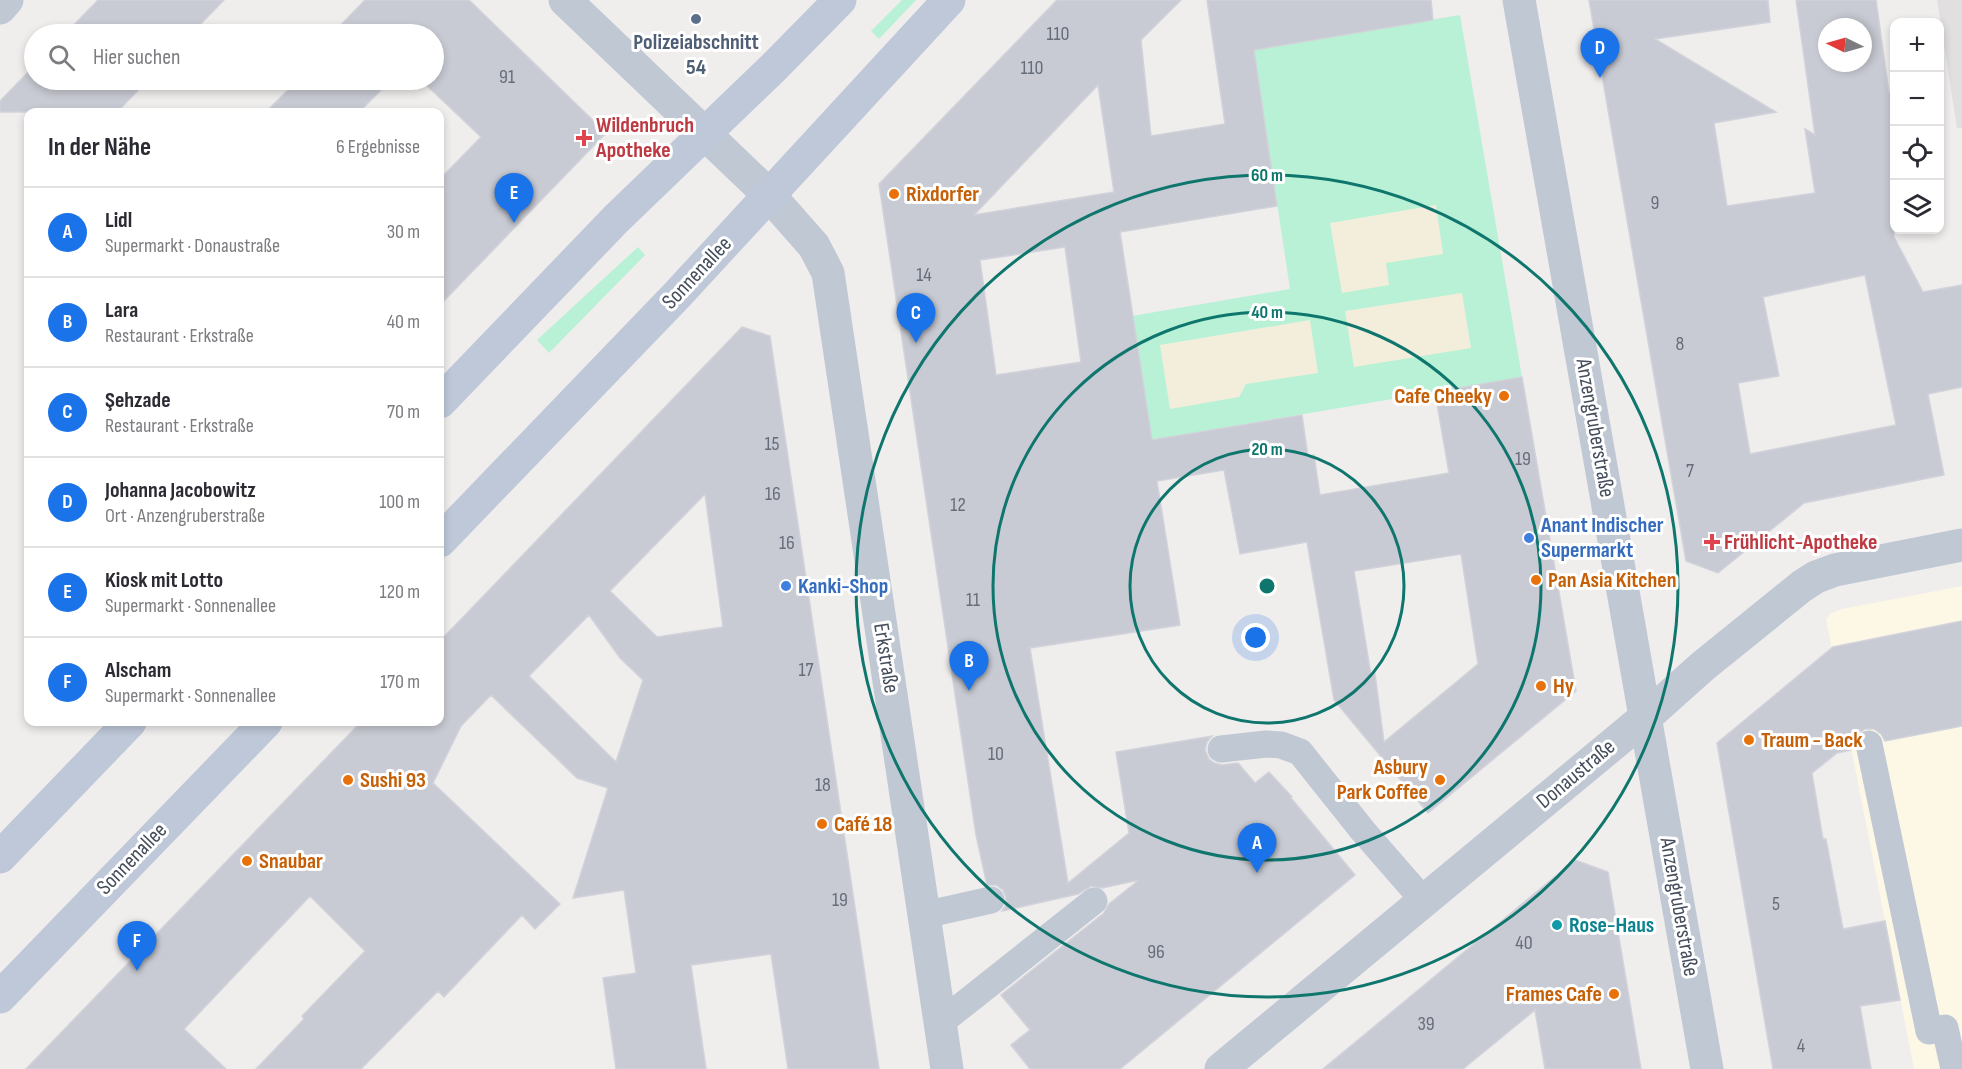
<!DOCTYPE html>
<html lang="de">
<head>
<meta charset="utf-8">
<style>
  :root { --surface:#fff; --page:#f7f7f7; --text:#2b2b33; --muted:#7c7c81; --line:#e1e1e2; --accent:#1a73e8 }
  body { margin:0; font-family:"Sofia Sans Condensed",sans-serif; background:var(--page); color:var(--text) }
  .controls { position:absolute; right:18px; top:18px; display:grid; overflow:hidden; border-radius:12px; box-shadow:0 3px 9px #0003 }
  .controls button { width:54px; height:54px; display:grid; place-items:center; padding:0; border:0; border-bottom:2px solid var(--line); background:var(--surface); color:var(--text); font:30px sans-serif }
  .compass { position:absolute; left:1818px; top:18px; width:54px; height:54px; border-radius:50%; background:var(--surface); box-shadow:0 3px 9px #0003; rotate:275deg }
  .you { position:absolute; left:1256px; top:638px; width:21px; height:21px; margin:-15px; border:4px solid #fff; border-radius:50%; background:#1a73e8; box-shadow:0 0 0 9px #1a73e833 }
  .badge { display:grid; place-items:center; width:39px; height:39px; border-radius:50%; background:var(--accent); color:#fff; font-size:20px; font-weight:700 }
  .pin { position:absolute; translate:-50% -50px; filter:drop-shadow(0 2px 3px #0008) }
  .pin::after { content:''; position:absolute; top:32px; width:21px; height:18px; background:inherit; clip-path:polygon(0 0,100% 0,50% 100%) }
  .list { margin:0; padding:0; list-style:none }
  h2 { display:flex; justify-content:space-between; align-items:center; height:78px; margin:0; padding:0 24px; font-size:26px }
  h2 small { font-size:20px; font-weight:400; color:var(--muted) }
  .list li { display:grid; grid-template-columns:39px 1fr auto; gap:18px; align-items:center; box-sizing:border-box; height:90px; padding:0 24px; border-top:2px solid var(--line) }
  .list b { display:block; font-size:22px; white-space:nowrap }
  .list p { margin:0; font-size:20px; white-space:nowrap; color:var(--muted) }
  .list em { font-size:20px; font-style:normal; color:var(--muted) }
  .icon { flex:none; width:33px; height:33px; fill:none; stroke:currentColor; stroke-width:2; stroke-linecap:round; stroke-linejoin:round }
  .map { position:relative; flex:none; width:1962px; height:1069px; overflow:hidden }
  .search { position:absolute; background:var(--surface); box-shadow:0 3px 9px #0003; left:24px; top:24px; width:420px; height:66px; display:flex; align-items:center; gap:15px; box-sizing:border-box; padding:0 21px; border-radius:33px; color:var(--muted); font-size:22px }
  .panel { position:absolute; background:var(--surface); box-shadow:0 3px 9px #0003; left:24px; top:108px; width:420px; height:618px; border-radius:12px }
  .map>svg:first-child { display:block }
  .commercial { fill:#fdf8e5 }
  .education { fill:#e1dfdf }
  .green { fill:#b8f1d5 }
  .sand { fill:#f3eedc }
  .building { fill:#c9cbd4; stroke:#d1d2da; stroke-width:1.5; fill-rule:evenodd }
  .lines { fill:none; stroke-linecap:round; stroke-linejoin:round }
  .service { stroke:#c0c8d4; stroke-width:27 }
  .minor { stroke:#c0c8d4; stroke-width:33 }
  .tertiary { stroke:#c0c8d4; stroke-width:33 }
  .secondary { stroke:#bfc8d8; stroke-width:33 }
  .ring { fill:none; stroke:#0f766e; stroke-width:3 }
  .service-dot { fill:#5c6f8a; stroke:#fff; stroke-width:2 }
  .health-dot { fill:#e0444e; stroke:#fff; stroke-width:2 }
  .food-dot { fill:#e8710a; stroke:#fff; stroke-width:2 }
  .shop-dot { fill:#3f7fe0; stroke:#fff; stroke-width:2 }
  .culture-dot { fill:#0f9aa8; stroke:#fff; stroke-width:2 }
  .labels { text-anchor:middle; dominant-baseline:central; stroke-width:6; stroke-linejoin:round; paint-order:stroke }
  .number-label { font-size:20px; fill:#666d7a }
  .service-label { font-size:22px; font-weight:bold; fill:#4e5e75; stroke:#fff }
  .health-label { font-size:22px; font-weight:bold; fill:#be3a42; stroke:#fff; text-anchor:start }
  .food-label { font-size:22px; font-weight:bold; fill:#c56008; stroke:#fff; text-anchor:start }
  .street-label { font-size:22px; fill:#454e5c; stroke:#fff }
  .shop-label { font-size:22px; font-weight:bold; fill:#366cbe; stroke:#fff; text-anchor:start }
  .culture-label { font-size:22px; font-weight:bold; fill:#0d838f; stroke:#fff; text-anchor:start }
  .centre { fill:#0f766e; stroke:#fff; stroke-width:3 }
  .ring-label { font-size:18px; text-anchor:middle; font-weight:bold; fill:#0f766e; stroke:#fff; stroke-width:6; stroke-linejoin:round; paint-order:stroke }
</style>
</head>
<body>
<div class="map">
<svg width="1962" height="1069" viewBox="0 0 1962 1069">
  <rect width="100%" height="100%" fill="#f0eded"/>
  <!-- commercial -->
  <path class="commercial" d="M1962,586V1069H1914L1826,619L1830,614L1842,609Z"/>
  <!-- education -->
  <path class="education" d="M1937,0H1962V128H1957Z"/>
  <!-- green -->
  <path class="green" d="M902,0H916L879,39L871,31Z
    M1460,15L1522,377L1151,440L1132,316L1290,289L1254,50Z
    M638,247L645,255L549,353L537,340Z"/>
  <!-- sand -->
  <path class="sand" d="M1436,205L1443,254L1386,263L1389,285L1342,293L1330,223Z
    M1462,293L1471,348L1354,367L1345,311Z
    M1310,320L1318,373L1246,384L1239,397L1170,409L1160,345Z"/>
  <!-- building -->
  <path class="building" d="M98,0H224L191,34H65Z
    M365,0H469L606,133L440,305V179L481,137L421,80H434V34H332Z
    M1057,0H1181L1141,40L1151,136L1225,124L1207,0H1431L1433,20L1254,50L1277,206L1120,232L1152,440L1302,415L1308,457L1314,455L1320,495L1449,473L1435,392L1522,377L1576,691L1428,813L1334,700L1307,542L1240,554L1224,470L1157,481L1180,625L1030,648L1068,883L1129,833L1116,752L1212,736L1207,742L1205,750L1209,759L1214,763L1222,765L1238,763L1255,783L1269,772L1292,797L1291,798L1355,875L1120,1069H1030L1011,1045L1030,1030L1001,995L1104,913L1109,904L1139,880L1102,888L1091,886L1078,894L1002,911L1006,905V897L1003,890L996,885H987L976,835L879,184ZM1098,85L1114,192L974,215ZM1065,247L1081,362L996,375L980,260ZM1461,554L1478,664L1384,742L1375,674L1371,675L1354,571Z
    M1589,0H1768L1770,22L1655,39L1776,112L1714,123L1727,206L1815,193L1805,129L1815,135L1796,0H1876L1889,93L1894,92V237L1923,292L1962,285V387L1928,394L1944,475L1804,503L1718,573L1686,561ZM1827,27H1863V63H1827ZM1865,275L1896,425L1750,454L1738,383L1779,376L1763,297Z
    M34,66V80H148L117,112H0V101Z
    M298,80H391L359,112H266Z
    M742,327L770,336L879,1069H788L771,954L691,965L706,1069H616L603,978L636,973L624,890L573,898L608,788L577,778L491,695L461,726L433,783L560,904L535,929L522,915L444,997L438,991L361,1069H256L304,1019L302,1016L365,951L310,896L184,1029L226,1069H26L361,722H440V641ZM705,494L723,627L657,637L610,591ZM589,615L620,658L643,680L616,762L529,676Z
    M1962,621V726L1885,741L1881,734L1874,729H1865L1858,733L1851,750L1837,753L1812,773L1823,839H1826L1843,929L1885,921L1900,1000L1860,1006L1871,1069H1773L1717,743L1833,647Z
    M1575,860L1608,872L1641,1069H1545L1535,1010L1463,1069H1323Z"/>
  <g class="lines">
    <!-- service -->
    <path class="service" d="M1869,744L1929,1031L1945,1028L1954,1069
      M1221,749L1266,744L1281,745L1300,752L1363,831L1424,901
      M924,915L991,900
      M940,1023L1094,901"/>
    <!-- minor -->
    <path class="minor" d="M1519,0L1707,1069
      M0,8L7,0
      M1221,1069L1647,716L1703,666L1802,586L1816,577L1835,570L1962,545"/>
    <!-- tertiary -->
    <path class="tertiary" d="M565,0L769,195L814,246L828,273L947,1069"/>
    <!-- secondary -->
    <path class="secondary" d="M440,402L616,219L776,65L840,0
      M440,541L677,295L949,0
      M0,857L130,722
      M0,997L266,722"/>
  </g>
  <!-- distance rings -->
  <g class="ring">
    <circle cx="1267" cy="586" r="137"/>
    <circle cx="1267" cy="586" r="274"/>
    <circle cx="1267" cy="586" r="411"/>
  </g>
  <!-- markers -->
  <circle class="service-dot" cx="696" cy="19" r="6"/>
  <g class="health-dot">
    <path d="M581 129h6v6h6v6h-6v6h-6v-6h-6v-6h6z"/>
    <path d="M1709 533h6v6h6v6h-6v6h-6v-6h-6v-6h6z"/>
  </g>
  <g class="food-dot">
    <circle cx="894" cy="194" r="6"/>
    <circle cx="1504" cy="396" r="6"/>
    <circle cx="1536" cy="580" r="6"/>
    <circle cx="1541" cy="686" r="6"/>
    <circle cx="1749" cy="740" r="6"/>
    <circle cx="348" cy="780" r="6"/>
    <circle cx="1440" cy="780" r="6"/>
    <circle cx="822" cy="824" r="6"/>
    <circle cx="247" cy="861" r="6"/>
    <circle cx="1614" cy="994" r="6"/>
  </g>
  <g class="shop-dot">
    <circle cx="1529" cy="538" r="6"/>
    <circle cx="786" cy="586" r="6"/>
  </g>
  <circle class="culture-dot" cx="1557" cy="925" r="6"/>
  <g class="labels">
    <!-- number labels -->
    <g class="number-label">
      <text x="1058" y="34">110</text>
      <text x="1032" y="68">110</text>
      <text x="507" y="77">91</text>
      <text x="1655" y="203">9</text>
      <text x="924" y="275">14</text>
      <text x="1680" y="344">8</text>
      <text x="772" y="444">15</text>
      <text x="1523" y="459">19</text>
      <text x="1690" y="471">7</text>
      <text x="773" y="494">16</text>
      <text x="958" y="505">12</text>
      <text x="787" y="543">16</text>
      <text x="973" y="600">11</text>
      <text x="806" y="670">17</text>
      <text x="996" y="754">10</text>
      <text x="823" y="785">18</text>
      <text x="840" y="900">19</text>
      <text x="1776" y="904">5</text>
      <text x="1524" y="943">40</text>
      <text x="1156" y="952">96</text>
      <text x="1426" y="1024">39</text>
      <text x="1801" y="1046">4</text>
    </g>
    <!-- service labels -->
    <g class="service-label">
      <text x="696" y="42">Polizeiabschnitt<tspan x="696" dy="25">54</tspan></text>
    </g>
    <!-- health labels -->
    <g class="health-label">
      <text x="596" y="125">Wildenbruch<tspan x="596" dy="25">Apotheke</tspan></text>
      <text x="1724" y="542">Frühlicht-Apotheke</text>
    </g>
    <!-- food labels -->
    <g class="food-label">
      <text x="906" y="194">Rixdorfer</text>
      <text x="1492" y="396" text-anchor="end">Cafe Cheeky</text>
      <text x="1548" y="580">Pan Asia Kitchen</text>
      <text x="1553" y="686">Hy</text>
      <text x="1761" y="740">Traum - Back</text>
      <text x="1428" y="767" text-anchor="end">Asbury<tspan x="1428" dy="25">Park Coffee</tspan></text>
      <text x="360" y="780">Sushi 93</text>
      <text x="834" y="824">Café 18</text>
      <text x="259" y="861">Snaubar</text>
      <text x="1602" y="994" text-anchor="end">Frames Cafe</text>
    </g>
    <!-- street labels -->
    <g class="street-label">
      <text transform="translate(697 273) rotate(-47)">Sonnenallee</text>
      <text transform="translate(1595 428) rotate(80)">Anzengruberstraße</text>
      <text transform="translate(886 658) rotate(81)">Erkstraße</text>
      <text transform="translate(1576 774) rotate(-40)">Donaustraße</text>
      <text transform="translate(132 859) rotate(-46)">Sonnenallee</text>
      <text transform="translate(1679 907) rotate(80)">Anzengruberstraße</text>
    </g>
    <!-- shop labels -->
    <g class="shop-label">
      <text x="1541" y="525">Anant Indischer<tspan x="1541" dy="25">Supermarkt</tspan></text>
      <text x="798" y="586">Kanki-Shop</text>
    </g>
    <!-- culture labels -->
    <g class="culture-label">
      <text x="1569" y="925">Rose-Haus</text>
    </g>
  </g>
  <circle cx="1267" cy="586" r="9" class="centre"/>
  <g class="ring-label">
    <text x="1267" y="181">60 m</text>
    <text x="1267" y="318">40 m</text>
    <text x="1267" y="455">20 m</text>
  </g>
</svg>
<div class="controls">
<button>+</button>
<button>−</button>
<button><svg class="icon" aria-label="locate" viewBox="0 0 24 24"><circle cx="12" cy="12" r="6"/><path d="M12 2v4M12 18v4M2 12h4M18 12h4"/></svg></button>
<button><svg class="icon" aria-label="layers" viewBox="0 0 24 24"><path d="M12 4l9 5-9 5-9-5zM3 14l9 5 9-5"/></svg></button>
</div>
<svg class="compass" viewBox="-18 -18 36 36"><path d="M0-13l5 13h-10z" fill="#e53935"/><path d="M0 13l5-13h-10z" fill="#7c7c81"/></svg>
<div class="you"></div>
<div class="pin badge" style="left:1257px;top:873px">A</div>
<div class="pin badge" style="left:969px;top:691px">B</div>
<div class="pin badge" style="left:916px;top:343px">C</div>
<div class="pin badge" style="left:1600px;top:78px">D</div>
<div class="pin badge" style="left:514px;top:223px">E</div>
<div class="pin badge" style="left:137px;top:971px">F</div>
<div class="search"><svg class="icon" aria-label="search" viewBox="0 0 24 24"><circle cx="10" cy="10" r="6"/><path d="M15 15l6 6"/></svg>Hier suchen</div>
<section class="panel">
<h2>In der Nähe<small>6 Ergebnisse</small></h2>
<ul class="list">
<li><span class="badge">A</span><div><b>Lidl</b><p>Supermarkt · Donaustraße</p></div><em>30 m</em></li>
<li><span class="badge">B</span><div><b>Lara</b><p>Restaurant · Erkstraße</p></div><em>40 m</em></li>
<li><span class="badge">C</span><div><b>Şehzade</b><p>Restaurant · Erkstraße</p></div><em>70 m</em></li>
<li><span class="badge">D</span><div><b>Johanna Jacobowitz</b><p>Ort · Anzengruberstraße</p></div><em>100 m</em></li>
<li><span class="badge">E</span><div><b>Kiosk mit Lotto</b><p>Supermarkt · Sonnenallee</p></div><em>120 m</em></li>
<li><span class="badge">F</span><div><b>Alscham</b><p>Supermarkt · Sonnenallee</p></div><em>170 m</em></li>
</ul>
</section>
</div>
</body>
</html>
